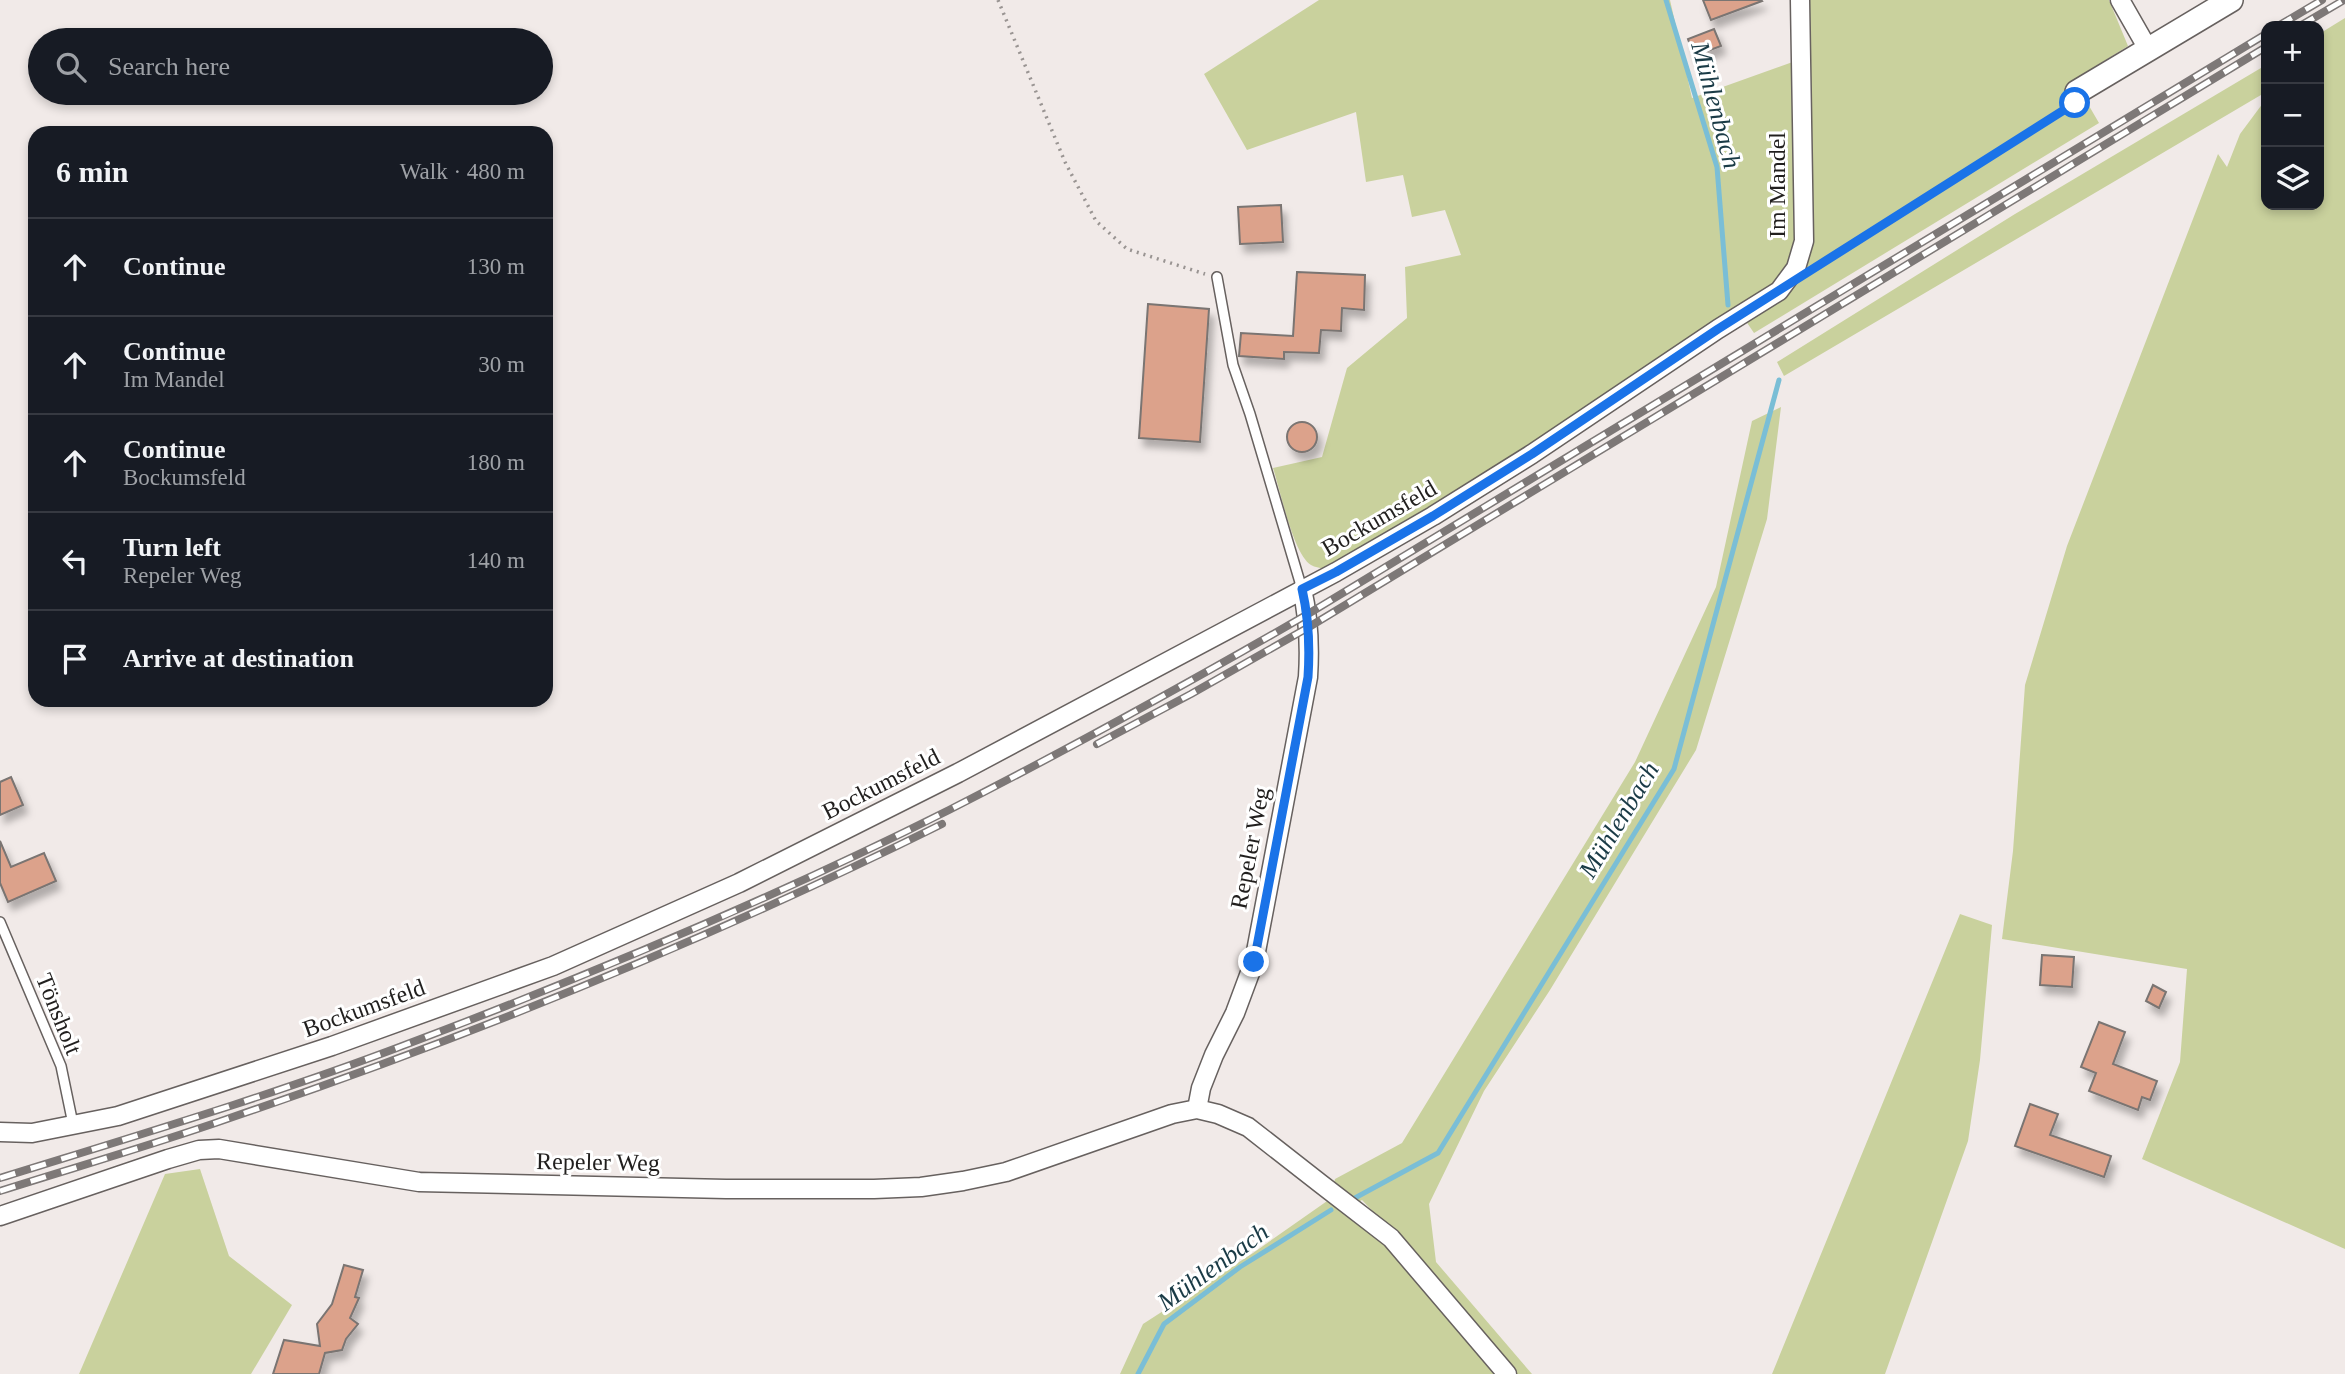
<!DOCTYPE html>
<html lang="en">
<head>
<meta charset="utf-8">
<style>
  :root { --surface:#171b24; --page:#20242c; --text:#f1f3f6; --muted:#9ea1a6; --line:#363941 }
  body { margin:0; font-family:Georgia,serif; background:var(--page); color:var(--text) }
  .controls { position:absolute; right:21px; top:21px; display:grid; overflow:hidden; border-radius:14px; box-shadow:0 4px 10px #0003 }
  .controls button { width:63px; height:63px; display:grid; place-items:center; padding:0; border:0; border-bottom:2px solid var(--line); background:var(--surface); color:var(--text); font:35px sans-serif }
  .stop { position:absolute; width:21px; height:21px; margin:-16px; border:5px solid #1a73e8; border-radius:50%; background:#fff }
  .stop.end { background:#1a73e8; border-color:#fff; box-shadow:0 2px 7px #0008 }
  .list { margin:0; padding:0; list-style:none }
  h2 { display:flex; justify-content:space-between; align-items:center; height:91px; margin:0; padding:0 28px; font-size:30px }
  h2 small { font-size:23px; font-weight:400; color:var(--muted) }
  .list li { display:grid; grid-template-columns:46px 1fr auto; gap:21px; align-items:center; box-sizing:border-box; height:98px; padding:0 28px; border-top:2px solid var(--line) }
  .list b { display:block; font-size:26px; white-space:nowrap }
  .list p { margin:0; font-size:23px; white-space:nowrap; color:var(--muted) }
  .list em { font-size:23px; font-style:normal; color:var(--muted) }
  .icon { flex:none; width:38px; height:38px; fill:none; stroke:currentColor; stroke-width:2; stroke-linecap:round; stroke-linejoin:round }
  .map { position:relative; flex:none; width:2345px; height:1374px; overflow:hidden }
  .search { position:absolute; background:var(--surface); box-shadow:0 4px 10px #0003; left:28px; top:28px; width:525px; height:77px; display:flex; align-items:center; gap:18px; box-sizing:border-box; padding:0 24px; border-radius:38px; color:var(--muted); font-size:26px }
  .panel { position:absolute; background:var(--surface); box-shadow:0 4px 10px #0003; left:28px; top:126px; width:525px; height:581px; border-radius:21px }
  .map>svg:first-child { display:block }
  .green { fill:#c9d19d }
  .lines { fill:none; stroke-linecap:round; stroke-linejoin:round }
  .stream { stroke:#7abed6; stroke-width:5 }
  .building { fill:#dca28b; stroke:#7a7472; stroke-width:2; filter:url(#shadow) }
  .service-casing { stroke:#67615f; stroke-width:12 }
  .minor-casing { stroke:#67615f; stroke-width:21 }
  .tertiary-casing { stroke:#67615f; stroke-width:26 }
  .path { stroke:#999492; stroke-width:3.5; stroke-dasharray:2 5; stroke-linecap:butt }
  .service { stroke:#fff; stroke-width:9 }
  .minor { stroke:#fff; stroke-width:18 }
  .tertiary { stroke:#fff; stroke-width:23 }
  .rail-casing { stroke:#7d7877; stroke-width:8 }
  .rail { stroke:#fff; stroke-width:5; stroke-dasharray:16; stroke-linecap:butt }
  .route { stroke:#1a73e8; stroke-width:9 }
  .labels { text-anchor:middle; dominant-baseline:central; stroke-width:6; stroke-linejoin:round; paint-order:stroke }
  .street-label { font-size:24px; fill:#211f1e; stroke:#fff }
  .water-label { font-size:26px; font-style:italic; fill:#1a3b46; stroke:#fff }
</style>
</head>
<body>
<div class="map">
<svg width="2345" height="1374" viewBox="0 0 2345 1374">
  <defs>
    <filter id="shadow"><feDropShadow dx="4.5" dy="8" stdDeviation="3.5" flood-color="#0004"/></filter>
  </defs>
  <rect width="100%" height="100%" fill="#f1eae8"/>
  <!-- green -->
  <path class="green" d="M1319,0H1670L1692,98L1801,59L1807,0H2109L2128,46L2074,80L2099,123L1754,333L1739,311L1528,448L1343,563C1333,567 1322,571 1311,565C1293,554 1280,489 1273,468L1322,457L1347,368L1407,318L1405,267L1461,255L1445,210L1412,217L1403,175L1366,182L1356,112L1247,150L1204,74Z
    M2345,18V1249L2142,1159L2180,1062L2187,969L2002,939L2013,851L2025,685L2067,546L2218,154L2227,167L2240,134L2266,99V205H2319V34Z
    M2266,65V92L1784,376L1777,362L2015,214Z
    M1781,407L1767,519L1696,750L1550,990L1484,1091L1429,1204L1436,1262L1532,1374H1517L1399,1239L1362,1200L1342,1211L1388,1248L1495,1374H1120L1143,1324L1253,1253L1330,1199L1335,1179L1402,1143L1635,762L1716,587L1752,421Z
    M1960,914L1992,925L1980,1060L1968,1141L1885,1374H1772Z
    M200,1169L229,1256L292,1305L251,1374H79L165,1174Z"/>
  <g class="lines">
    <!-- stream -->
    <path class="stream" d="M1666,0L1717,167L1728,305
      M1353,1199L1438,1153L1674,769L1779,380
      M1138,1374L1164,1324L1240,1267L1331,1210"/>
  </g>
  <!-- building -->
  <path class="building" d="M1703,0H1761L1762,1L1711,20Z
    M1714,29L1721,46L1694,56L1688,39Z
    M1281,205L1283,242L1240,244L1238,207Z
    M1297,272L1365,275L1364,310L1342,308L1341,331L1321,330L1319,353L1284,352V359L1239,356L1241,333L1293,336Z
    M1148,304L1209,309L1200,442L1139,438Z
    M1287 437a15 15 0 1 1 30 0a15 15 0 1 1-30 0Z
    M11,777L23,805L0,815V782Z
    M0,841L11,867L44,853L56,881L8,902L0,883Z
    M2042,955L2074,957L2072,987L2040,985Z
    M2153,985L2166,992L2159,1008L2146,1001Z
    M2099,1022L2125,1032L2113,1064L2157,1081L2150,1100L2142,1097L2138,1110L2089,1091L2096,1073L2081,1067Z
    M2030,1104L2058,1114L2050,1135L2111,1156L2104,1177L2015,1146Z
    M344,1265L363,1270L355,1297L359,1298L350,1318L358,1324L346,1339L342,1350L325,1353L319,1374H273L284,1340L320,1346L317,1324L332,1304Z"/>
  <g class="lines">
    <defs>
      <path id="service" d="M1217,277L1233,365L1250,414L1302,589
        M0,922L61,1066L73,1124"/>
      <path id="minor" d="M2120,0L2148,49
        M1197,1109L1201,1088L1214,1055L1235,1013L1254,962L1308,677C1310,646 1309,619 1302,589
        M0,1132L32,1133L118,1116L332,1046L553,966L739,883L958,773L1336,572L1433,516L1532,454L1718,329L1779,291L1796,268L1804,241L1800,0
        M0,1216L168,1159L199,1150L219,1149L419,1182L726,1189H874L921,1187L963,1181L1006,1172L1172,1114L1197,1109L1218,1114L1248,1127L1321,1184L1391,1238L1507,1374"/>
      <path id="tertiary" d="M2077,92L2231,0"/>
    </defs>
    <!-- service casing -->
    <use href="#service" class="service-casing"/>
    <!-- minor casing -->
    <use href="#minor" class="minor-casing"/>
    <!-- tertiary casing -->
    <use href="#tertiary" class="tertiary-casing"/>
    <!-- path -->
    <path class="path" d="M998,0L1065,162L1096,221L1127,249L1205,274
      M1813,269L2067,108"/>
    <!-- service -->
    <use href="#service" class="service"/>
    <!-- minor -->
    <use href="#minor" class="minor"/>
    <!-- tertiary -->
    <use href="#tertiary" class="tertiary"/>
    <defs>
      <path id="rail" d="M2278,26L2322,0
        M2300,26L2344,0
        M1097,744L1191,694L1309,627L2266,47
        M0,1178C135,1136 270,1096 402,1046C588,976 772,899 949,810C1071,748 1190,682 1308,614L2266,34
        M0,1191C76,1167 152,1145 227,1119C472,1036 710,939 942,824"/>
    </defs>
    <!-- rail casing -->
    <use href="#rail" class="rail-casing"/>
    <!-- rail -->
    <use href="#rail" class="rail"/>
  </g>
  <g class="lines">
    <!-- route -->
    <path class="route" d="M1254,962L1308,677C1310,646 1309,619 1302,589L1336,572L1433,516L1532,454L1718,329L2075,103"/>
  </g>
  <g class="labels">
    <!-- street labels -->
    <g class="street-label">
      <text transform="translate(1777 185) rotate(-90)">Im Mandel</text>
      <text transform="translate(1379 518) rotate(-30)">Bockumsfeld</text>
      <text transform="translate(881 784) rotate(-27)">Bockumsfeld</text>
      <text transform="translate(1250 848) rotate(-79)">Repeler Weg</text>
      <text transform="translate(364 1008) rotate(-20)">Bockumsfeld</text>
      <text transform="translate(59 1014) rotate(68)">Tönsholt</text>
      <text transform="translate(598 1162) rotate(1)">Repeler Weg</text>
    </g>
    <!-- water labels -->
    <g class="water-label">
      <text transform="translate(1716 105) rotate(75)">Mühlenbach</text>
      <text transform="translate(1619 820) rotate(-59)">Mühlenbach</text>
      <text transform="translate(1213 1267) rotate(-36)">Mühlenbach</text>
    </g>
  </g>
</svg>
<div class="controls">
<button>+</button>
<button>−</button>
<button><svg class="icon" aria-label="layers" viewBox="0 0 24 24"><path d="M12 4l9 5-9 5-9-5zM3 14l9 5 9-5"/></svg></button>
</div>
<div class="stop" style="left:2075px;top:103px"></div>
<div class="stop end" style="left:1254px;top:962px"></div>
<div class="search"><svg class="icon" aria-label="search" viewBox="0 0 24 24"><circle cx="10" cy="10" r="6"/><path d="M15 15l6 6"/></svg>Search here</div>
<section class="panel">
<h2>6 min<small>Walk · 480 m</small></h2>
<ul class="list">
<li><svg class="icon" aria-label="ahead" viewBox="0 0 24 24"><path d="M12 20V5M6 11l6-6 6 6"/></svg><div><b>Continue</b></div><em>130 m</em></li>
<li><svg class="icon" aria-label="ahead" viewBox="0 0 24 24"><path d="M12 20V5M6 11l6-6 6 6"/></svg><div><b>Continue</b><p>Im Mandel</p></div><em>30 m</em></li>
<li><svg class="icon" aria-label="ahead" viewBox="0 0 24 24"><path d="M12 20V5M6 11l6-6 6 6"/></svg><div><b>Continue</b><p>Bockumsfeld</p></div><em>180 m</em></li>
<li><svg class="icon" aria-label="left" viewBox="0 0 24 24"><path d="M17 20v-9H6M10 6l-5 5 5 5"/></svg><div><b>Turn left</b><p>Repeler Weg</p></div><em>140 m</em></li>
<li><svg class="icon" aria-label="arrive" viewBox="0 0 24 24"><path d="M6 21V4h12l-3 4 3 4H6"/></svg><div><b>Arrive at destination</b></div></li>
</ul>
</section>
</div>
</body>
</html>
